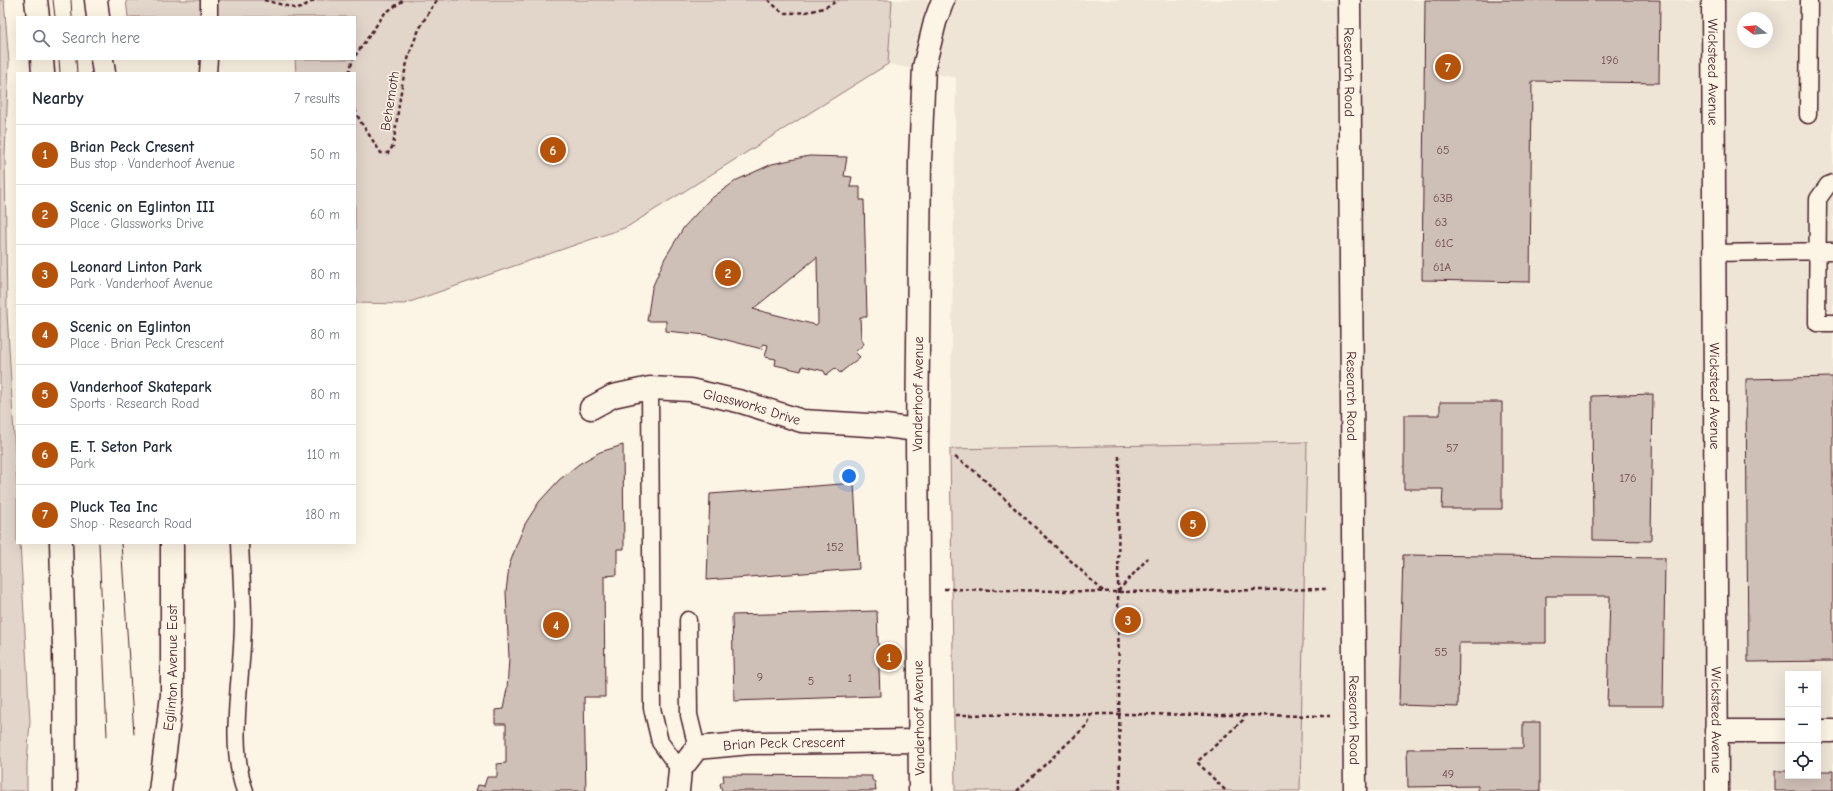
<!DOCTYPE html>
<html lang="en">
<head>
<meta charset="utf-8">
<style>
  :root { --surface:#fff; --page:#f2f2f3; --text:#1f2937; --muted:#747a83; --line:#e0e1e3; --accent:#b45309 }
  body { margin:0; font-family:"Comic Neue",sans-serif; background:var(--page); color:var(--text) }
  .controls { position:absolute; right:12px; bottom:12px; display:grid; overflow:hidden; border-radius:0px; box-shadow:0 4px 16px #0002 }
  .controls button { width:36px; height:36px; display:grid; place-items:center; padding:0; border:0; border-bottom:1px solid var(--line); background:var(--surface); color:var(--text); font:20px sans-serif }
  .compass { position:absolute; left:1737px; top:12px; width:36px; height:36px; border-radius:50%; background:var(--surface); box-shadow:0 4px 16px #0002; rotate:286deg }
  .you { position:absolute; left:849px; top:476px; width:14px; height:14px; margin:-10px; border:3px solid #fff; border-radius:50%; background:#1a73e8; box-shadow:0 0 0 6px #1a73e833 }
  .badge { display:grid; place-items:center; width:26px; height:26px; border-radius:50%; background:var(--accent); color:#fff; font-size:13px; font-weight:700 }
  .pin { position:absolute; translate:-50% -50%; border:2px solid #fff; box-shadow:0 1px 4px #0006 }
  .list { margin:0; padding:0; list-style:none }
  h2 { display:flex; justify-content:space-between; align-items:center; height:52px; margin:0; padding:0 16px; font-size:17px }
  h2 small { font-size:13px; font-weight:400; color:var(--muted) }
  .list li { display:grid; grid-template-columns:26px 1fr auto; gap:12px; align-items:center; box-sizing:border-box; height:60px; padding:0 16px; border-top:1px solid var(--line) }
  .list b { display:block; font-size:15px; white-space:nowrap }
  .list p { margin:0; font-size:13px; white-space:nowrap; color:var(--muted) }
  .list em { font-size:13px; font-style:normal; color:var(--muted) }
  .icon { flex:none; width:22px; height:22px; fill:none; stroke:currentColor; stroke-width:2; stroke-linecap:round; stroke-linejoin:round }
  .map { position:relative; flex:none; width:1833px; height:791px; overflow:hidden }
  .search { position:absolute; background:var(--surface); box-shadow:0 4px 16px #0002; left:16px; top:16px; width:340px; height:44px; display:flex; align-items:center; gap:10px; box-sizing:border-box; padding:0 14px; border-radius:0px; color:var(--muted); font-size:15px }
  .panel { position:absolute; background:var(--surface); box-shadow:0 4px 16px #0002; left:16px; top:72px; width:340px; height:472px; border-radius:0px }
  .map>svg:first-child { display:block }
  .built { fill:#eee5d7; fill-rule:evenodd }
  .green { fill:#e2d5ca; stroke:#967a7a }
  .building { fill:#cfc0b7; stroke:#4a1f2b; fill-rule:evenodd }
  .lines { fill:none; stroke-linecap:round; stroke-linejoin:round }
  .lane-casing { stroke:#4a1f2b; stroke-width:19 }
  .street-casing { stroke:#4a1f2b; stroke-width:25 }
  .secondary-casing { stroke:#4a1f2b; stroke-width:25 }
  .primary-casing { stroke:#4a1f2b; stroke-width:25 }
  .path { stroke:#4a1f2b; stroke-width:2.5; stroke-dasharray:4 3; stroke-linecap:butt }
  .lane { stroke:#fcf5e5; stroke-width:16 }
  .street { stroke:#fcf5e5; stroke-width:22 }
  .secondary { stroke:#fcf5e5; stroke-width:22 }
  .primary { stroke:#fcf5e5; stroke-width:22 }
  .tram { stroke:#4a1f2b; stroke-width:1 }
  .labels { text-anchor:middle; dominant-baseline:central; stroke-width:3; stroke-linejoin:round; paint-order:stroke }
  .number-label { font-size:12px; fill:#6b474e }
  .street-label { font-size:14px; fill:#4a1f2b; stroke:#fcf5e5 }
</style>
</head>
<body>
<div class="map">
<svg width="1833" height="791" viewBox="0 0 1833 791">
  <rect width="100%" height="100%" fill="#fcf5e5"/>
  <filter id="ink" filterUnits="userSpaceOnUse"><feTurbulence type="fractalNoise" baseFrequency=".025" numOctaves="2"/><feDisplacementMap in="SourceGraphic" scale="8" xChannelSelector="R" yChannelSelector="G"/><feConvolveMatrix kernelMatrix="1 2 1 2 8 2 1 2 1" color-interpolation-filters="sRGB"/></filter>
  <g filter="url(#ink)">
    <!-- built -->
    <path class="built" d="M892,0H1833V791H1300L1307,442L950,449L956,78L888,64ZM1743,18H1767V42H1743ZM1788,674H1818V776H1788Z"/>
    <!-- green -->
    <path class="green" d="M0,0H4L9,63L5,155L7,312L17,489V543H20L30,721L27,764V791H0Z
      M126,0H892L888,64L627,227L404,304L355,303V73H296L295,59H355V17H128Z
      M1307,442L1300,791H955L950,449Z"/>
    <!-- building -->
    <path class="building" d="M1425,0H1660L1659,83L1532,81L1530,282L1422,280Z
      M809,156L847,157L844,176L852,177L850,187H860V200H864L867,317H860L861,339L864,344L855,352L860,357L840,373L835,368L826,375L824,371L802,366L801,371L775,365L776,359L765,357L768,345L763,344L762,349L707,335L666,331V321H647L652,288L665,258L684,227L709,200L737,180L772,164ZM817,257L818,323L816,325L753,309Z
      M1833,377V661L1748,662L1746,379Z
      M1653,394L1651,541L1593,540L1592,396Z
      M1440,402H1502V509H1442L1443,489H1404V415H1440Z
      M623,445L624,549H617V575L604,576L605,697H584L586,791H476L478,785L484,786L487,777H497V764L506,763V724H495V710L503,709L507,689L509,658L506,592L509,566L516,546L525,524L539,502L559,480L579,464L600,452Z
      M854,483L859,569L707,580L710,494Z
      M1403,555L1665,558L1663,706H1607L1610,596H1546V643H1459L1458,707L1399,705Z
      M877,611L880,696L734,701L732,615Z
      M1523,722H1540V791H1478V786L1408,787L1407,749L1523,748Z
      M1775,771H1788V776H1818V771H1833V791H1775Z
      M723,775L872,776V780L875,782L876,790L873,791H722L720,784L724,781Z"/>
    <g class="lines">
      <defs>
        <path id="lane" d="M209,0V17
          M208,73L209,59
          M1808,115L1809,0
          M1833,183L1828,185L1818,199L1817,323H1833
          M1714,253L1833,251
          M650,388L652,708L660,742L680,770
          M240,543C241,569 243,596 243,622C243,674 227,742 245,791
          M688,620L689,715L697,748"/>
        <g id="street">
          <path id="s1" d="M1349,0L1355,791"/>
          <path id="s2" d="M591,408L613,396L650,388L690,390L742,402L802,421L885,426L917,430"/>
          <path d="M1716,731H1788"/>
          <path d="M1818,731H1833"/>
          <path id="s3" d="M678,791L680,770L697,748L750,743L919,741"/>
          <path id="s4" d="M920,791L917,442L920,161L924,67L935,22L943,0"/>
        </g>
        <g id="secondary">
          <path id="s5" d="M1713,0L1717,791"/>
        </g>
        <g id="primary">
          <path d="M36,0L38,17"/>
          <path d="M96,0L98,17"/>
          <path d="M42,59L43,73"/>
          <path d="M102,59L104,73"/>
          <path d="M61,543L64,649L65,791"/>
          <path id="s6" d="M160,791L172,695V543"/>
        </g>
      </defs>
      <!-- lane casing -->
      <use href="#lane" class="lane-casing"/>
      <!-- street casing -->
      <use href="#street" class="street-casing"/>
      <!-- secondary casing -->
      <use href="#secondary" class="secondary-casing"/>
      <!-- primary casing -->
      <use href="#primary" class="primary-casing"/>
      <!-- path -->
      <path class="path" d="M264,0L298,9L315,0
        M768,0L783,13C803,13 821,12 838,0
        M355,56L385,13L404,0
        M349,73L353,59
        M355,109L360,121L381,153H388L393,146C402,90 402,48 437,0
        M1119,456L1118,592L1120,791
        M955,457L977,473L1103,591
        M944,589L1118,592L1329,589
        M1118,591L1148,558
        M956,715L1120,714L1330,716
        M1225,790L1197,762L1243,720L1244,714
        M1017,791L1088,724L1091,714"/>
      <!-- lane -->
      <use href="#lane" class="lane"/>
      <!-- street -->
      <use href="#street" class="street"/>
      <!-- secondary -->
      <use href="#secondary" class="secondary"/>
      <!-- primary -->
      <use href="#primary" class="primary"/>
      <!-- tram -->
      <path class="tram" d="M53,0L55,17
        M71,0L72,17
        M59,59L60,73
        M76,59L77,73
        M99,543L107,736
        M121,543L134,734"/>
    </g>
  </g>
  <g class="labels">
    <!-- number labels -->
    <g class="number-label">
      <text x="1610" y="60">196</text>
      <text x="1443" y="150">65</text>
      <text x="1443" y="198">63B</text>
      <text x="1441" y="222">63</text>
      <text x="1444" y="243">61C</text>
      <text x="1442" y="267">61A</text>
      <text x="1452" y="448">57</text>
      <text x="1628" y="478">176</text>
      <text x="835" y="547">152</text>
      <text x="1441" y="652">55</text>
      <text x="760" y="677">9</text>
      <text x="850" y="678">1</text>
      <text x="811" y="681">5</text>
      <text x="1448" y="774">49</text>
    </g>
    <!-- street labels -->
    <g class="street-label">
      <text stroke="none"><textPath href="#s1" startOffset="72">Research Road</textPath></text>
      <text stroke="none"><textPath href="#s5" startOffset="72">Wicksteed Avenue</textPath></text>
      <text transform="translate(390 101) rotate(-81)">Behemoth</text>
      <text stroke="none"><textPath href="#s4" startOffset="397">Vanderhoof Avenue</textPath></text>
      <text stroke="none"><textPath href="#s1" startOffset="396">Research Road</textPath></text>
      <text stroke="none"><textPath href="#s5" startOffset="396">Wicksteed Avenue</textPath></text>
      <text stroke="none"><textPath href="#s2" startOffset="167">Glassworks Drive</textPath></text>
      <text stroke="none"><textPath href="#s6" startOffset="124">Eglinton Avenue East</textPath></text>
      <text transform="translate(919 718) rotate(-91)">Vanderhoof Avenue</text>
      <text stroke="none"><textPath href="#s1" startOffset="720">Research Road</textPath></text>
      <text stroke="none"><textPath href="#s5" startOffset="720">Wicksteed Avenue</textPath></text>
      <text stroke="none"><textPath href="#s3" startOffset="136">Brian Peck Crescent</textPath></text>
    </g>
  </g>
</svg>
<div class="controls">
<button>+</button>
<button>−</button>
<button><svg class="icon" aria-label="locate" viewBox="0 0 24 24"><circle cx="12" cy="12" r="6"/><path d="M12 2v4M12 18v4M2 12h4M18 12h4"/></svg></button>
</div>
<svg class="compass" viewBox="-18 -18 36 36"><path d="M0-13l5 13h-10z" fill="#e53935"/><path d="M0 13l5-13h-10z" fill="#747a83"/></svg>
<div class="you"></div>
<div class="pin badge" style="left:889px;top:657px">1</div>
<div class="pin badge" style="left:728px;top:273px">2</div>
<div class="pin badge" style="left:1128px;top:620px">3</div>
<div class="pin badge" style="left:556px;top:625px">4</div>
<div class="pin badge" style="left:1193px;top:524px">5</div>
<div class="pin badge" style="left:553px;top:150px">6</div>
<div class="pin badge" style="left:1448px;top:67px">7</div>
<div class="search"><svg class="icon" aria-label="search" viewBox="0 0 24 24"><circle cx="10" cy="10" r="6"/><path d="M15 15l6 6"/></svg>Search here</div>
<section class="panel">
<h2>Nearby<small>7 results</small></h2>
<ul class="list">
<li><span class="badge">1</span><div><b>Brian Peck Cresent</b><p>Bus stop · Vanderhoof Avenue</p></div><em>50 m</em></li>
<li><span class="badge">2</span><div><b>Scenic on Eglinton III</b><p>Place · Glassworks Drive</p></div><em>60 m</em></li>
<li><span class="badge">3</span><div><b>Leonard Linton Park</b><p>Park · Vanderhoof Avenue</p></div><em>80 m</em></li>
<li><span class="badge">4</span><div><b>Scenic on Eglinton</b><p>Place · Brian Peck Crescent</p></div><em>80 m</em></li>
<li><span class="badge">5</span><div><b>Vanderhoof Skatepark</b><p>Sports · Research Road</p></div><em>80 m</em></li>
<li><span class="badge">6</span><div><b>E. T. Seton Park</b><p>Park</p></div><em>110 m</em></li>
<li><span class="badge">7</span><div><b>Pluck Tea Inc</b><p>Shop · Research Road</p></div><em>180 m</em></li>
</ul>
</section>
</div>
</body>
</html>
